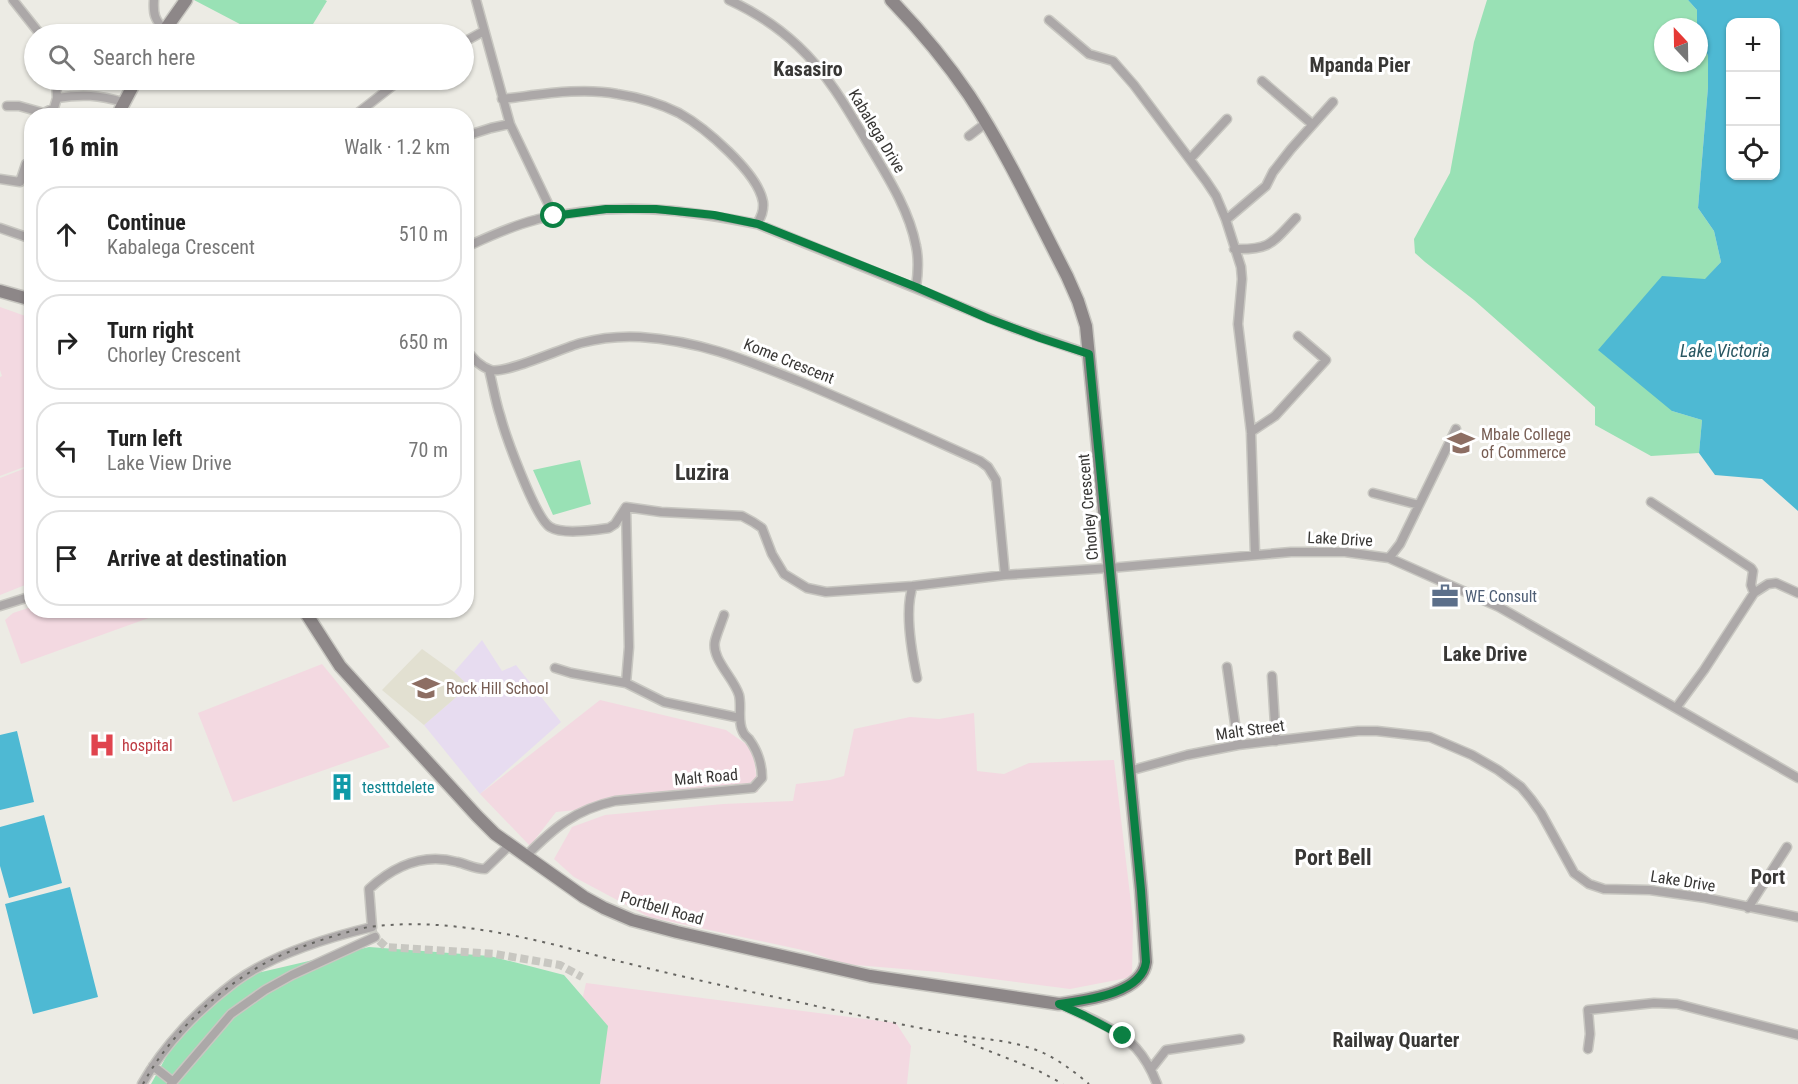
<!DOCTYPE html>
<html lang="en">
<head>
<meta charset="utf-8">
<style>
  :root { --surface:#fff; --page:#f2f2f2; --text:#222; --muted:#767676; --line:#e0e0e0 }
  body { margin:0; font-family:"Roboto Condensed",sans-serif; background:var(--page); color:var(--text) }
  .controls { position:absolute; right:18px; top:18px; display:grid; overflow:hidden; border-radius:12px; box-shadow:0 2px 4px #0004 }
  .controls button { width:54px; height:54px; display:grid; place-items:center; padding:0; border:0; border-bottom:2px solid var(--line); background:var(--surface); color:var(--text); font:30px sans-serif }
  .compass { position:absolute; left:1654px; top:18px; width:54px; height:54px; border-radius:50%; background:var(--surface); box-shadow:0 2px 4px #0004; rotate:338deg }
  .stop { position:absolute; width:18px; height:18px; margin:-14px; border:4px solid #0b8043; border-radius:50%; background:#fff }
  .stop.end { background:#0b8043; border-color:#fff; box-shadow:0 2px 6px #0008 }
  .list { margin:0; padding:0; list-style:none }
  h2 { display:flex; justify-content:space-between; align-items:center; height:78px; margin:0; padding:0 24px; font-size:26px }
  h2 small { font-size:20px; font-weight:400; color:var(--muted) }
  .list li { display:grid; grid-template-columns:39px 1fr auto; gap:18px; align-items:center; box-sizing:border-box; height:96px; margin:0 12px 12px; padding:0 12px; border:2px solid var(--line); border-radius:24px }
  .list b { display:block; font-size:22px; white-space:nowrap }
  .list p { margin:0; font-size:20px; white-space:nowrap; color:var(--muted) }
  .list em { font-size:20px; font-style:normal; color:var(--muted) }
  .icon { flex:none; width:33px; height:33px; fill:none; stroke:currentColor; stroke-width:2; stroke-linecap:round; stroke-linejoin:round }
  .map { position:relative; flex:none; width:1798px; height:1084px; overflow:hidden }
  .search { position:absolute; background:var(--surface); box-shadow:0 2px 4px #0004; left:24px; top:24px; width:450px; height:66px; display:flex; align-items:center; gap:15px; box-sizing:border-box; padding:0 21px; border-radius:33px; color:var(--muted); font-size:22px }
  .panel { position:absolute; background:var(--surface); box-shadow:0 2px 4px #0004; left:24px; top:108px; width:450px; height:510px; border-radius:24px }
  .map>svg:first-child { display:block }
  .commercial { fill:#e7dcf0 }
  .industrial { fill:#f3d9e1 }
  .built { fill:#e2e0d1 }
  .green { fill:#99e1b5 }
  .water { fill:#4eb9d3; fill-rule:evenodd }
  .lines { fill:none; stroke-linecap:round; stroke-linejoin:round }
  .street-tunnel { stroke:#c8c7c1; stroke-width:8; stroke-dasharray:8 4; stroke-linecap:butt }
  .street-casing { stroke:#c8c7c1; stroke-width:11 }
  .secondary-casing { stroke:#c8c7c1; stroke-width:15 }
  .street { stroke:#aca8a8; stroke-width:8 }
  .secondary { stroke:#8d8788; stroke-width:12 }
  .rail { stroke:#676662; stroke-width:2; stroke-dasharray:3 6; stroke-linecap:butt }
  .route { stroke:#0b8043; stroke-width:8 }
  .labels { text-anchor:middle; dominant-baseline:central; stroke-width:6; stroke-linejoin:round; paint-order:stroke }
  .street-label { font-size:16px; fill:#383735; stroke:#fff }
  .education-label { font-size:16px; fill:#785e54; stroke:#fff; text-anchor:start }
  .service-label { font-size:16px; fill:#4e5e75; stroke:#fff; text-anchor:start }
  .health-label { font-size:16px; fill:#be3a42; stroke:#fff; text-anchor:start }
  .culture-label { font-size:16px; fill:#0d838f; stroke:#fff; text-anchor:start }
  .water-label { font-size:18px; font-style:italic; fill:#295762; stroke:#fff }
  .quarter-label { font-size:20px; font-weight:bold; fill:#383735; stroke:#fff }
  .district-label { font-size:22px; font-weight:bold; fill:#383735; stroke:#fff }
</style>
</head>
<body>
<div class="map">
<svg width="1798" height="1084" viewBox="0 0 1798 1084">
  <rect width="100%" height="100%" fill="#ecebe4"/>
  <!-- commercial -->
  <path class="commercial" d="M482,640L502,671L516,665L561,722L480,794L424,725L469,686L454,672Z"/>
  <!-- industrial -->
  <path class="industrial" d="M0,307L31,318L32,464L0,476V377L2,376L0,370Z
    M31,466V589L28,590L25,585L0,595V478Z
    M31,607L32,610L168,611L21,664L5,620L13,613Z
    M322,664L390,747L233,802L198,713Z
    M600,700L726,730L753,749L758,792L556,812L530,846L480,794Z
    M974,713L977,771L1004,774L1029,763L1114,760L1133,920L1132,977L1070,989L939,972L844,964L807,951L649,917L574,877L554,859L572,827L605,815L723,804L793,801L796,784L830,780L844,776L854,729L910,717L939,719Z
    M586,983L896,1023L911,1046L907,1084H563Z"/>
  <!-- built -->
  <path class="built" d="M422,649L454,672L469,686L424,725L382,690Z"/>
  <!-- green -->
  <path class="green" d="M194,0H325L327,1L307,34H259Z
    M1487,0H1688L1697,10V27H1663V63H1699V33L1708,56V87L1698,208L1714,231L1721,262L1706,279L1672,411L1702,420L1699,453L1651,456L1595,425V407L1474,300L1425,262L1415,253L1414,239L1450,173L1474,42Z
    M580,460L591,504L553,515L533,470Z
    M369,947L490,956L564,975L608,1026L600,1084H151L175,1041L244,976Z"/>
  <!-- water -->
  <path class="water" d="M1688,0H1798V511L1762,479L1715,475L1699,453L1702,420L1672,411L1598,350L1662,276L1705,279L1721,262L1714,231L1698,208L1708,87V56L1699,33V27H1697V10ZM1776,22V176H1730V22Z
    M17,731L34,802L0,810V735Z
    M44,815L62,883L9,898L0,866V827Z
    M70,887L98,997L33,1014L5,904Z"/>
  <g class="lines">
    <!-- street-tunnel -->
    <path class="street-tunnel" d="M373,931L375,937L386,947L495,954L560,965L582,977"/>
    <defs>
      <path id="street" d="M13,0L40,34
        M154,0C153,15 155,19 164,30
        M476,0L510,124L554,216
        M729,0C755,12 777,26 798,46C827,73 847,108 867,142C886,174 909,209 916,246C919,260 918,274 916,287
        M1049,20L1089,54L1113,61L1134,85L1206,181L1216,196L1226,220L1266,186L1273,172L1291,149L1333,102
        M464,42L484,31
        M56,80L57,98C82,94 99,95 123,102
        M1262,81L1312,124
        M502,99C539,95 580,87 617,94C637,97 661,104 679,113C704,127 758,172 763,202C764,211 761,217 757,224
        M7,106H19L44,113L54,108L57,98
        M354,116L400,80
        M466,136L491,128L510,124
        M969,136L986,123
        M1190,159L1227,119
        M0,179L20,182L26,164
        M1226,220L1241,267L1242,279L1238,324L1251,432L1255,554
        M0,228L32,239
        M466,247C488,237 511,226 535,220C549,216 565,214 580,212C644,204 694,212 757,224L1013,328L1089,354
        M1234,249C1271,250 1272,243 1296,218
        M466,350C473,358 480,367 491,370C506,374 562,348 581,343C600,338 621,336 640,337C701,341 746,360 801,382C861,407 920,434 980,461L988,467L996,480L1005,575
        M489,370C493,385 495,400 500,415C505,434 535,518 550,527C563,535 594,530 609,528L615,524L626,507L661,512L742,516L753,522L762,528L772,554L784,574L807,588L826,592L913,586L1005,575L1110,568L1291,552H1345L1389,558L1499,607L1798,778
        M1251,432L1275,416L1326,360L1298,336
        M1373,493L1419,505
        M1651,502L1751,568L1753,571L1751,585L1754,593
        M626,507L629,647L626,683
        M1389,558L1400,544L1456,429
        M913,586C904,609 912,654 917,678
        M0,606L32,596
        M1227,667L1238,745
        M555,668L571,673L626,683L664,702L740,718
        M1272,676L1276,741
        M1676,708L1704,670L1754,593L1768,584L1776,583L1798,593
        M1129,771L1187,755L1238,745L1358,731H1377L1430,737L1472,755L1498,770L1521,787L1531,799L1541,813L1574,873L1589,884L1604,889L1650,890L1706,898L1798,917
        M526,856C554,828 574,810 615,801L753,788L762,778C762,764 757,750 749,739C747,737 744,735 743,732C737,721 742,707 739,695C734,678 711,659 715,641C717,633 721,624 724,615
        M1748,908L1787,847
        M1059,1004C1083,1015 1118,1028 1136,1048C1145,1058 1152,1071 1157,1084
        M1588,1049L1590,1034L1588,1010L1654,1003L1677,1004L1798,1035
        M153,1066L172,1081
        M1151,1069L1166,1050L1240,1039
        M142,1084C164,1045 199,1009 235,982C273,954 326,938 372,927L369,889C394,866 424,853 457,862C467,864 474,869 485,869L510,845
        M171,1084L231,1014L265,990L292,975L375,937"/>
      <path id="secondary" d="M162,34L186,0
        M117,116L136,80
        M0,291L32,300
        M304,610L340,666L477,816L495,834L526,856L584,897L604,908L632,920L677,932L870,976L1059,1004C1085,1000 1142,994 1146,962L1141,890L1086,326L1078,301L1067,276C1036,216 1006,151 969,95C946,61 919,29 891,0"/>
    </defs>
    <!-- street casing -->
    <use href="#street" class="street-casing"/>
    <!-- secondary casing -->
    <use href="#secondary" class="secondary-casing"/>
    <!-- street -->
    <use href="#street" class="street"/>
    <!-- secondary -->
    <use href="#secondary" class="secondary"/>
    <!-- rail -->
    <path class="rail" d="M964,1041L1037,1070L1063,1084
      M143,1084C169,1035 222,985 271,960C291,950 312,943 334,936C345,933 357,929 369,927C453,916 537,940 618,961C675,975 732,988 789,1000C843,1012 897,1024 951,1034C976,1039 1002,1039 1027,1047C1050,1053 1071,1069 1089,1084"/>
  </g>
  <g class="lines">
    <!-- route -->
    <path class="route" d="M554,216L606,209H656L714,215L758,224L916,287L989,319L1040,338L1089,354L1141,890L1146,962C1142,994 1085,1000 1059,1004L1085,1016L1123,1036"/>
  </g>
  <!-- icons -->
  <defs>
    <symbol id="university-bare" viewBox="-9 -9 18 18"><path d="M0-5L7-2L0 1L-7-2ZM-4 1L0 2.5L4 1V4Q0 6-4 4Z" fill="#8d6e63" stroke="#fff" stroke-width="2.5" paint-order="stroke"/></symbol>
    <symbol id="office-bare" viewBox="-9 -9 18 18"><path d="M-6-3h4V-5.5h4V-3h4V5H-6ZM-1-4.5V-3h2v-1.5ZM-6 0V1H6V0Z" fill="#5c6f8a" stroke="#fff" stroke-width="2.5" paint-order="stroke"/></symbol>
    <symbol id="school-bare" viewBox="-9 -9 18 18"><path d="M0-5L7-2L0 1L-7-2ZM-4 1L0 2.5L4 1V4Q0 6-4 4Z" fill="#8d6e63" stroke="#fff" stroke-width="2.5" paint-order="stroke"/></symbol>
    <symbol id="hospital-bare" viewBox="-9 -9 18 18"><path d="M-5-5h3v3.5h4V-5h3V5h-3V1.5h-4V5h-3Z" fill="#e0444e" stroke="#fff" stroke-width="2.5" paint-order="stroke"/></symbol>
    <symbol id="building-bare" viewBox="-9 -9 18 18"><path d="M-4-6H4V6H1V3H-1V6H-4ZM-2.5-4.3h1.7v1.8h-1.7ZM.8-4.3h1.7v1.8H.8ZM-2.5-1h1.7V.8h-1.7ZM.8-1h1.7V.8H.8Z" fill="#0f9aa8" stroke="#fff" stroke-width="2.5" paint-order="stroke"/></symbol>
  </defs>
  <g fill-rule="evenodd">
    <use href="#university-bare" x="1442" y="424" width="38" height="38"/>
    <use href="#office-bare" x="1426" y="577" width="38" height="38"/>
    <use href="#school-bare" x="407" y="669" width="38" height="38"/>
    <use href="#hospital-bare" x="83" y="726" width="38" height="38"/>
    <use href="#building-bare" x="323" y="768" width="38" height="38"/>
  </g>
  <g class="labels">
    <!-- street labels -->
    <g class="street-label">
      <text transform="translate(877 131) rotate(59)">Kabalega Drive</text>
      <text transform="translate(789 361) rotate(22)">Kome Crescent</text>
      <text transform="translate(1088 507) rotate(-95)">Chorley Crescent</text>
      <text transform="translate(1340 539) rotate(3)">Lake Drive</text>
      <text transform="translate(1250 730) rotate(-8)">Malt Street</text>
      <text transform="translate(706 777) rotate(-5)">Malt Road</text>
      <text transform="translate(1683 881) rotate(9)">Lake Drive</text>
      <text transform="translate(662 908) rotate(16)">Portbell Road</text>
    </g>
    <!-- education labels -->
    <g class="education-label">
      <text x="1481" y="434">Mbale College<tspan x="1481" dy="18">of Commerce</tspan></text>
      <text x="446" y="688">Rock Hill School</text>
    </g>
    <!-- service labels -->
    <g class="service-label">
      <text x="1465" y="596">WE Consult</text>
    </g>
    <!-- health labels -->
    <g class="health-label">
      <text x="122" y="745">hospital</text>
    </g>
    <!-- culture labels -->
    <g class="culture-label">
      <text x="362" y="787">testttdelete</text>
    </g>
    <!-- water labels -->
    <g class="water-label">
      <text x="1725" y="350">Lake Victoria</text>
    </g>
    <!-- quarter labels -->
    <g class="quarter-label">
      <text x="1360" y="65">Mpanda Pier</text>
      <text x="808" y="69">Kasasiro</text>
      <text x="1485" y="654">Lake Drive</text>
      <text x="1768" y="877">Port</text>
      <text x="1396" y="1040">Railway Quarter</text>
    </g>
    <!-- district labels -->
    <g class="district-label">
      <text x="702" y="472">Luzira</text>
      <text x="1333" y="857">Port Bell</text>
    </g>
  </g>
</svg>
<div class="controls">
<button>+</button>
<button>−</button>
<button><svg class="icon" aria-label="locate" viewBox="0 0 24 24"><circle cx="12" cy="12" r="6"/><path d="M12 2v4M12 18v4M2 12h4M18 12h4"/></svg></button>
</div>
<svg class="compass" viewBox="-18 -18 36 36"><path d="M0-13l5 13h-10z" fill="#e53935"/><path d="M0 13l5-13h-10z" fill="#767676"/></svg>
<div class="stop" style="left:554px;top:216px"></div>
<div class="stop end" style="left:1123px;top:1036px"></div>
<div class="search"><svg class="icon" aria-label="search" viewBox="0 0 24 24"><circle cx="10" cy="10" r="6"/><path d="M15 15l6 6"/></svg>Search here</div>
<section class="panel">
<h2>16 min<small>Walk · 1.2 km</small></h2>
<ul class="list">
<li><svg class="icon" aria-label="ahead" viewBox="0 0 24 24"><path d="M12 20V5M6 11l6-6 6 6"/></svg><div><b>Continue</b><p>Kabalega Crescent</p></div><em>510 m</em></li>
<li><svg class="icon" aria-label="right" viewBox="0 0 24 24"><path d="M7 20v-9h11M14 6l5 5-5 5"/></svg><div><b>Turn right</b><p>Chorley Crescent</p></div><em>650 m</em></li>
<li><svg class="icon" aria-label="left" viewBox="0 0 24 24"><path d="M17 20v-9H6M10 6l-5 5 5 5"/></svg><div><b>Turn left</b><p>Lake View Drive</p></div><em>70 m</em></li>
<li><svg class="icon" aria-label="arrive" viewBox="0 0 24 24"><path d="M6 21V4h12l-3 4 3 4H6"/></svg><div><b>Arrive at destination</b></div></li>
</ul>
</section>
</div>
</body>
</html>
